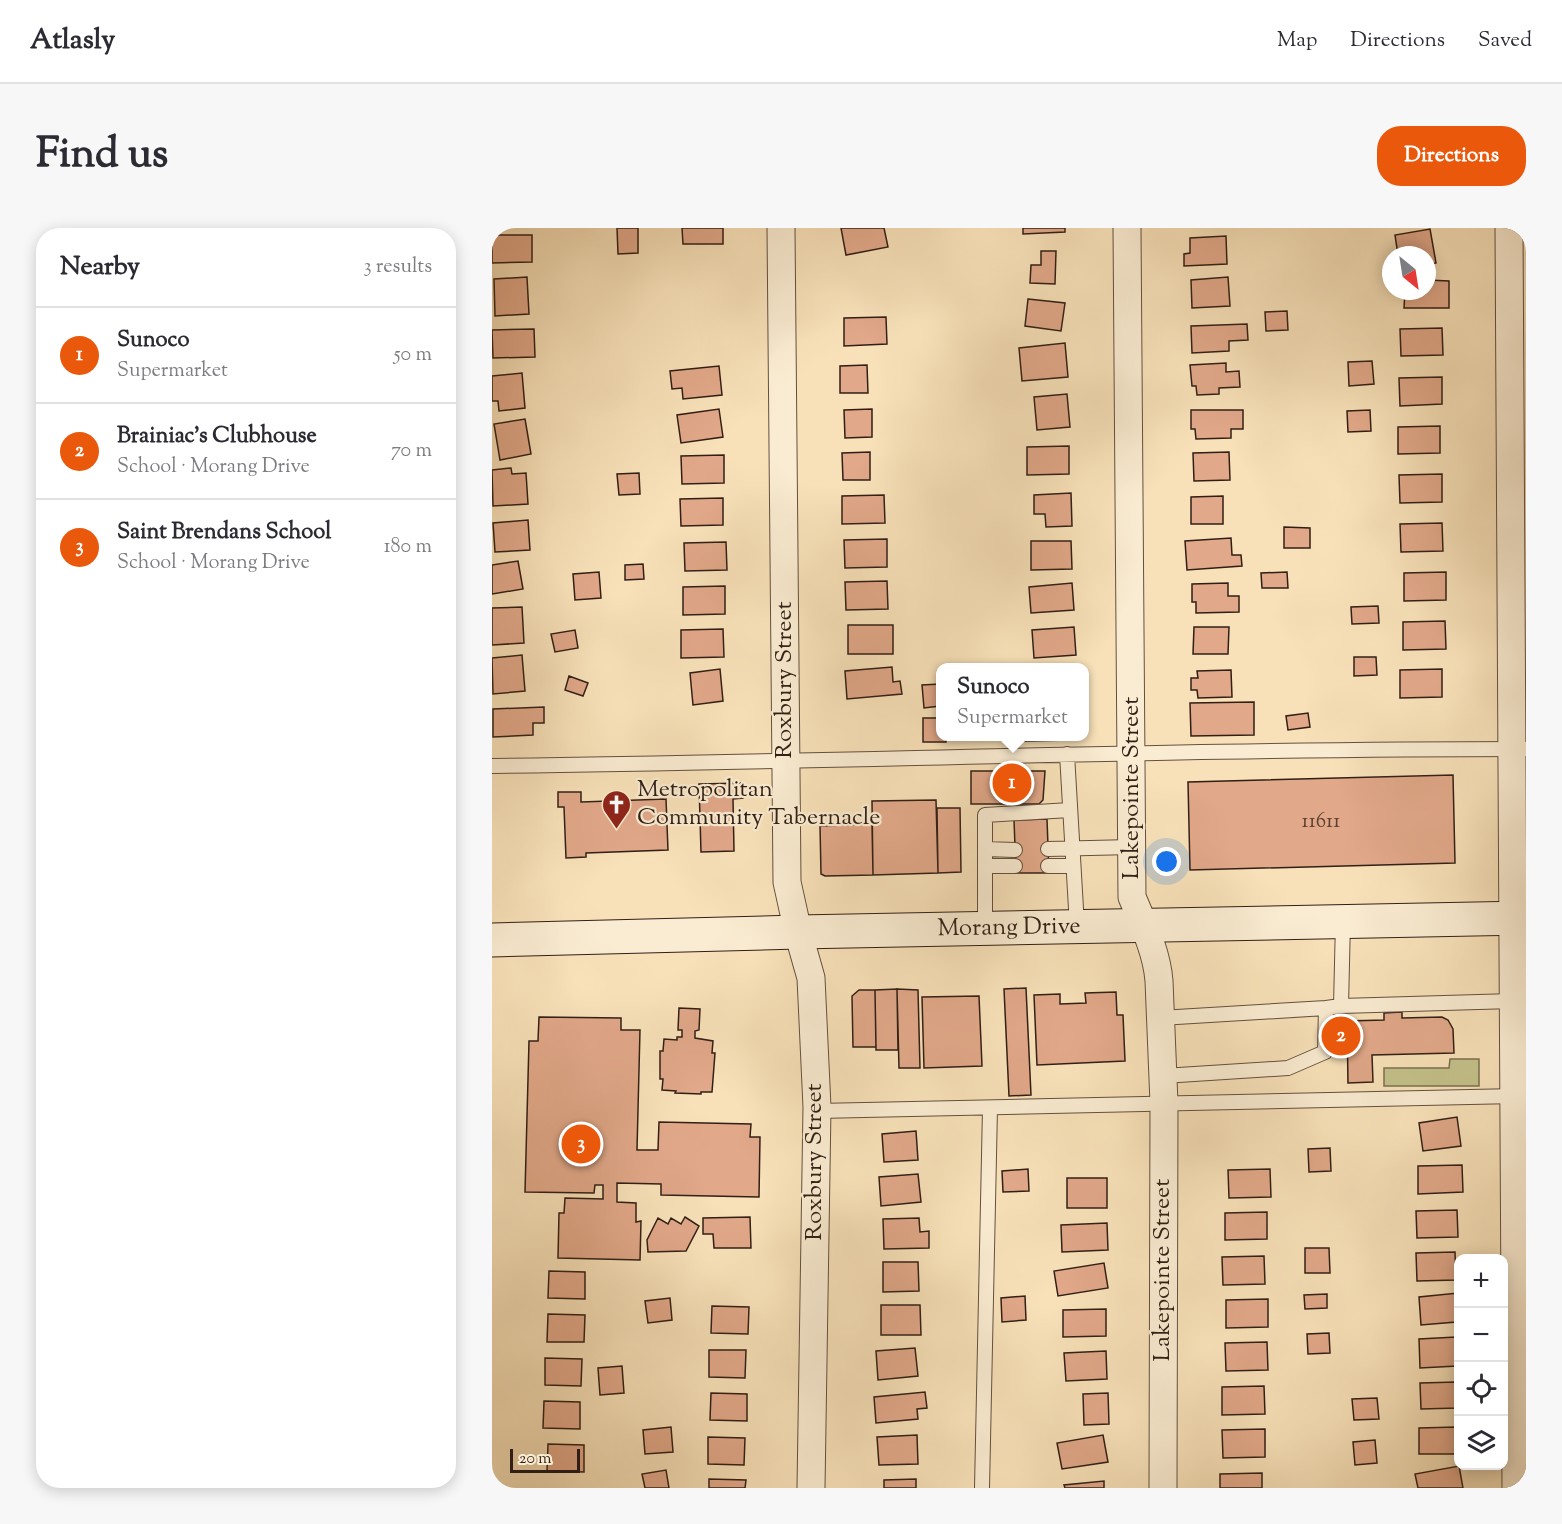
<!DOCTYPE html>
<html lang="en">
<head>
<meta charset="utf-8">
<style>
  :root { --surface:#fff; --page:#f7f7f7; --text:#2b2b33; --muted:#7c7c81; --line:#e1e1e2; --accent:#ea580c }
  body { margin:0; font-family:"Sorts Mill Goudy",serif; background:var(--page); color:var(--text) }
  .controls { position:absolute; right:18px; bottom:18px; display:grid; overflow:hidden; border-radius:12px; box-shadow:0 3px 15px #0003 }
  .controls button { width:54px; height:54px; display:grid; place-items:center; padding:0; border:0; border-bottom:2px solid var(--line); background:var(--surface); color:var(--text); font:30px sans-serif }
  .compass { position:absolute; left:890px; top:18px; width:54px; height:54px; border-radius:50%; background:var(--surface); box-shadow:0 3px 15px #0003; rotate:150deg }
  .scale { position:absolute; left:18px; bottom:15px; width:70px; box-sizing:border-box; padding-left:6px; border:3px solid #311f16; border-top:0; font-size:16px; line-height:21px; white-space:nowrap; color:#311f16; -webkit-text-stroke:4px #faecd2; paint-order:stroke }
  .you { position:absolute; left:675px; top:634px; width:21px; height:21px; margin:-15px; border:4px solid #fff; border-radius:50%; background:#1a73e8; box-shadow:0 0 0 9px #1a73e833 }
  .badge { display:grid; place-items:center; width:39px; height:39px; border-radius:50%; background:var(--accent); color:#fff; font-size:20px; font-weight:700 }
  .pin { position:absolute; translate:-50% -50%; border:3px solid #fff; box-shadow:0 2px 6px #0006 }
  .popup { position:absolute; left:444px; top:435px; width:153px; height:78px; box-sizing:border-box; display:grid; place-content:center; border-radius:12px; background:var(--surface); filter:drop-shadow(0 2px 4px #0005); font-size:20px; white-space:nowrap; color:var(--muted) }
  .popup b { font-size:22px; color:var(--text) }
  .popup::after { content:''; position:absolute; left:50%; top:100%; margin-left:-12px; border:12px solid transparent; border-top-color:var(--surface) }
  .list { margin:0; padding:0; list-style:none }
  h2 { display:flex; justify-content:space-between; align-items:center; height:78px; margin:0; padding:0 24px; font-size:26px }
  h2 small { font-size:20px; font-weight:400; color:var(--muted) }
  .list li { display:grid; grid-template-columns:39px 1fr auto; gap:18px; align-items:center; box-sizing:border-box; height:96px; padding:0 24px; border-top:2px solid var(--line) }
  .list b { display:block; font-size:22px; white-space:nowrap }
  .list p { margin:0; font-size:20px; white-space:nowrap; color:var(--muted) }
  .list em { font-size:20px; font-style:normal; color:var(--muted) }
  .icon { flex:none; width:33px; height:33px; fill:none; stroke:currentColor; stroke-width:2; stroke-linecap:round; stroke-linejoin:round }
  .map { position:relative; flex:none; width:1034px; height:1260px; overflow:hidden; border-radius:24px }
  header { display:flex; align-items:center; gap:36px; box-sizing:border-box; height:84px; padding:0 30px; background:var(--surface); border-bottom:2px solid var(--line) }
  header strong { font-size:28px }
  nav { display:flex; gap:33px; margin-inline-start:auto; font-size:21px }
  .intro { display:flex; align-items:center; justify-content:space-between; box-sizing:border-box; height:144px; padding:0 36px }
  h1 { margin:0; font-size:42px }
  .button { padding:15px 27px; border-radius:24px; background:var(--accent); color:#fff; font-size:21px; font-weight:700 }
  main { display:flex; gap:36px; padding:0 36px }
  aside { flex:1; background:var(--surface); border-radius:24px; box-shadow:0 3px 15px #0003 }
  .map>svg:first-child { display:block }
  .green { fill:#c4c18b; stroke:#7a7050; stroke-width:1.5 }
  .building { fill:#e1a889; stroke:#311f16; stroke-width:1.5 }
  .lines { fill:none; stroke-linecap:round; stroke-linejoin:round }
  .lane-casing { stroke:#63503f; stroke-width:16 }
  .street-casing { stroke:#63503f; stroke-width:29 }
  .secondary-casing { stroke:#311f16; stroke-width:35 }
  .lane { stroke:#faecd2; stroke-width:14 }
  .street { stroke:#faecd2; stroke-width:27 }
  .secondary { stroke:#faecd2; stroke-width:33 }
  .labels { text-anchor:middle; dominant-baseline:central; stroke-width:4.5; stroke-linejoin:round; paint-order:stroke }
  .number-label { font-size:21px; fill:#5d4133 }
  .street-label { font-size:24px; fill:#311f16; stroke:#faecd2 }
  .poi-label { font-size:24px; fill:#311f16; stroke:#faecd2; text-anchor:start }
</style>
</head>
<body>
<header>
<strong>Atlasly</strong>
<nav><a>Map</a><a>Directions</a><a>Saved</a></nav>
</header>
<div class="intro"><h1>Find us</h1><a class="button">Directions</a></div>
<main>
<aside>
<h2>Nearby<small>3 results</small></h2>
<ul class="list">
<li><span class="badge">1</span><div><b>Sunoco</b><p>Supermarket</p></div><em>50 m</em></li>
<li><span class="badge">2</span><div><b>Brainiac's Clubhouse</b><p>School · Morang Drive</p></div><em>70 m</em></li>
<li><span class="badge">3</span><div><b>Saint Brendans School</b><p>School · Morang Drive</p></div><em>180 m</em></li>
</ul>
</aside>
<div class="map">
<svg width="1034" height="1260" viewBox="0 0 1034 1260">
  <rect width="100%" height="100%" fill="#f8e1b9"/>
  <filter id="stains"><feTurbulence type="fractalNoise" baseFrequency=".00333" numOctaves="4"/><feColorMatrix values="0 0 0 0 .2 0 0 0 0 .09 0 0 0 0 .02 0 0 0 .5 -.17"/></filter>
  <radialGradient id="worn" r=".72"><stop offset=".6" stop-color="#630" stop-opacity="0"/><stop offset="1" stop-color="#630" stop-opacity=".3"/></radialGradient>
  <!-- green -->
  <path class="green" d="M958,831H987V858H892V840H957Z"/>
  <!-- building -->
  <path class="building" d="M125,0H146V25L126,26Z
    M190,0H231V16H191Z
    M349,0H392L396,19L354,27Z
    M531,0H573V4L531,6Z
    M938,1L944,35L935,37V27H906L903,7Z
    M0,7H40V34L0,35Z
    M734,8L735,36L692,38V26L698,25V10Z
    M549,23H564L563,56L538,55L539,37H549Z
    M35,49L37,86L3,88L2,51Z
    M736,49L738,78L700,80L699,52Z
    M935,52L957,53V80H912L913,63H935Z
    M536,71L573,75L569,103L533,98Z
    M795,83L796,102L774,103L773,84Z
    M394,89L395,116L352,118V90Z
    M755,96L756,112L737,113V123L700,125L699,98Z
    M950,100L951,127L909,128L908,101Z
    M42,101L43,129L1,130L0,102Z
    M573,115L576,149L530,153L527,120Z
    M880,133L882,156L857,158L856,134Z
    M734,135V144L747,143L748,159L727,160V166L705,167L704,158H700L698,137Z
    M375,137L376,165H348V138Z
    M227,138L230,167L191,171L190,160L180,161L178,143Z
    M30,145L33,180L7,183L6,173H0V148Z
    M950,149V176L908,178L907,150Z
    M575,166L578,199L545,202L542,169Z
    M227,181L231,209L189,215L185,187Z
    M380,181V209L353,210L352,182Z
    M699,182H751V201H739V210L704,211L703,201H699Z
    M878,182L879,203L856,204L855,183Z
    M33,191L39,226L8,232L2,196Z
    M948,198V225L906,226V199Z
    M577,218V246L535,247V219Z
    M378,224V252H351L350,225Z
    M737,224L738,252L702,253L701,225Z
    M232,227V255L190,256L189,228Z
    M19,240L20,246L34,245L36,276L1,278L0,242Z
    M147,245L148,266L127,267L125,246Z
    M950,246V274L908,275L907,247Z
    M579,265L580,298L554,299L553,286H542V267Z
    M392,267L393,295L350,296V268Z
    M731,268V296H699V269Z
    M231,270V297L189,298L188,271Z
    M36,292L38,322L3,324L1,295Z
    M950,295L951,323L909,324L908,296Z
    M792,299L818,300V320H792Z
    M739,310L740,327H749L750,338L695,342L693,313Z
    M395,311V339L353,340L352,312Z
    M539,313H579L580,341L539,342Z
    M234,314L235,342L193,343L192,315Z
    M26,333L31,361L0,366V337Z
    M151,336L152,351L133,352V337Z
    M107,344L109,370L83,372L81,346Z
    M795,344L796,360H770L769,345Z
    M954,344V372L912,373V345Z
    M395,353L396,381L354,382L353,354Z
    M580,355L582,382L539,385L537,359Z
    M736,355V368H747V384L704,385V374H700V356Z
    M233,358V386L191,387V359Z
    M886,378L887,395L860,396L859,379Z
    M30,379L32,415L0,417V380Z
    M953,393L954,421L911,422V394Z
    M356,397H401V426H356Z
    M582,399L584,427L542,430L540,402Z
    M702,399H737L736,426H701Z
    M231,401L232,429L189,430V402Z
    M83,402L86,420L63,424L59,406Z
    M30,427L33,463L1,466L0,430Z
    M862,429H884L885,447L862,448Z
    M400,439L401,454L408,453L410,466L355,471L353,443Z
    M228,441L231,473L201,477L198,445Z
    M950,441V469L908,470V442Z
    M739,442L740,469L706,470L705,462H699V450H706L705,443Z
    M77,448L96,455L91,468L73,462Z
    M448,456V478L432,480L430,457Z
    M762,474V507L699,508L698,475Z
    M52,479V495H41V507L1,509V481Z
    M816,485L818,499L796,502L794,488Z
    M431,490H448V508H454V514H431Z
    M532,508H578V512L532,513Z
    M479,543H553L551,572L547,576H479Z
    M961,547L963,635L698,642L696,554Z
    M251,555V570L241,571L242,623L209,624L207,556Z
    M66,564H89V574L174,571L176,622L94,625V629L74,630L72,579H66Z
    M444,572L446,645L381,647L380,573Z
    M445,580H468L469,644L446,645Z
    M555,591L557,645H524L522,592Z
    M380,596L381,647L333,648L329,646L328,598Z
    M534,760L539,867L517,868L512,761Z
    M405,761L426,762L428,840H407Z
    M405,761L406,822H384L383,762Z
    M367,762H383L384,819H361L360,768Z
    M624,764L625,787H631L633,833L545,837L542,767L568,766V776L594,775L593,765Z
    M487,768L490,838L432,840L430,769Z
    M187,780L208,781L207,802L203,803V810L221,813L220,825H223L220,864H209V866L183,865L184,863L170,862L171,851H168V823H171L172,811L185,812V809H190V802H186Z
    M910,784V790L950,789L956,792L961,801L962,825L880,827L881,854L856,855L855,793L892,792V785Z
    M47,789L129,790V802H148L145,922H166L167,894L259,896L258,909H268L267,969L169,967V956L125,955V974L144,975V994L149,993L148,1032L66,1030L67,985H72L73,970L111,971V957H103L102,965L33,964L37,813H46Z
    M965,889L969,918L931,923L927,895Z
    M424,903L426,932L392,934L390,906Z
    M838,920L839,943L817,944L816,921Z
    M970,937L971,964L926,966V938Z
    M536,941L537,963L511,964L510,943Z
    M778,941L779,969L737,970L736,942Z
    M426,946L429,974L389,978L387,949Z
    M575,950H615V980H575Z
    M965,982L966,1009L925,1010L924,983Z
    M775,984V1011L733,1012V985Z
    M193,989L207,998L194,1023L156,1024L155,1012L166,990L176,996L179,990L189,996Z
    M258,989L259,1020H222L221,1006H211V990Z
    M427,990L428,1004L437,1003V1020L392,1021L391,991Z
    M615,995L616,1022L570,1024L569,997Z
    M813,1020H837L838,1045H813Z
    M963,1024L964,1052L925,1053L924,1025Z
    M772,1028L773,1056L731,1057L730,1029Z
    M391,1034H426L427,1063L391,1064Z
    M612,1035L616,1060L566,1068L562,1043Z
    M57,1043L93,1044V1071L56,1070Z
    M966,1065V1084H963L964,1094L929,1097L927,1069Z
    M835,1066V1080L813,1081L812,1067Z
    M533,1068L534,1092L510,1094L509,1070Z
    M178,1070L180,1092L156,1095L153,1073Z
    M776,1071V1099L734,1100V1072Z
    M389,1077H428L429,1107H389Z
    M220,1078L257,1079L256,1106L219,1105Z
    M614,1081V1108L571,1109V1082Z
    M56,1086L93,1087L92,1114H55Z
    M837,1105L838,1125L816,1126L815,1106Z
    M964,1109L965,1138L928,1140L927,1111Z
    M775,1114L776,1142L734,1143L733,1115Z
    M423,1120L426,1148L386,1152L384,1123Z
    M217,1122H254L253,1150L217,1149Z
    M614,1123L615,1151L574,1153L572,1125Z
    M53,1130L90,1131L89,1158L53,1157Z
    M130,1138L132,1165L108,1167L106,1140Z
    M965,1154L966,1180L929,1181L928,1155Z
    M772,1158L773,1186L730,1187V1159Z
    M433,1164L435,1180L425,1181L426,1191L384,1195L382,1169Z
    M219,1165L255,1166V1193L218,1192Z
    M616,1165L617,1196L592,1197L591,1166Z
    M885,1170L887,1191L862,1192L860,1171Z
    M52,1173L88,1174V1201L51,1200Z
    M179,1199L181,1224L153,1226L151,1202Z
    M964,1199V1226H927V1200Z
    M773,1201V1229L731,1230L730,1202Z
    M425,1207L426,1236L387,1237L385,1209Z
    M611,1207L616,1234L570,1241L565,1215Z
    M216,1209L253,1210L252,1237L216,1236Z
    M883,1212L885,1235L863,1237L861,1214Z
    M56,1216L92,1217V1244L55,1243Z
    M967,1238L971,1260H926L923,1246Z
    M174,1242L177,1260H153L150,1246Z
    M770,1245V1260H728V1246Z
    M217,1251L254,1252L253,1260H217Z
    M424,1251V1260H392V1252Z
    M612,1253V1260H573L572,1257Z"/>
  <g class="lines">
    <defs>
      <path id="lane" d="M575,526L585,698
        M0,538C345,534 689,521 1034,521
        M493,621V587L578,582
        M556,621L640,619
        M493,638H523
        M556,638H580
        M493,700V621L523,622
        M849,778L851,693
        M668,790L834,780
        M671,848L796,840L833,824L834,780L849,778L1021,773
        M325,883L1025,868
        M490,1260L498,880"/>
      <path id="street" d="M289,0L295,654L306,704L319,750L325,879L319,1260
        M635,0L640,669C651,695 665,725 667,753L672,875L671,1260
        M1017,0L1024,1260"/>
      <path id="secondary" d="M0,712L306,704L1034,690"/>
    </defs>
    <!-- lane casing -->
    <use href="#lane" class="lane-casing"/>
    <!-- street casing -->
    <use href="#street" class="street-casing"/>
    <!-- secondary casing -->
    <use href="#secondary" class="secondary-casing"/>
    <!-- lane -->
    <use href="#lane" class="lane"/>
    <!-- street -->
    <use href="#street" class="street"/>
    <!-- secondary -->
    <use href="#secondary" class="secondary"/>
  </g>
  <!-- icons -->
  <defs>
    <symbol id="church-pin" viewBox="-11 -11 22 30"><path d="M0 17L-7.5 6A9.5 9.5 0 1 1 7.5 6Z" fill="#8f2418" stroke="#faecd2"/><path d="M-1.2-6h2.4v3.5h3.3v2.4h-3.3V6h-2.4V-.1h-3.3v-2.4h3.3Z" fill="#fff"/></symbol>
  </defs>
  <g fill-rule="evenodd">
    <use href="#church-pin" x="108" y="560" width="33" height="45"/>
  </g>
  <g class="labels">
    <!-- number labels -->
    <g class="number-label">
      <text x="829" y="594">11611</text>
    </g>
    <!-- street labels -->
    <g class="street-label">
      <text transform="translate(293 452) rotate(-90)">Roxbury Street</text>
      <text transform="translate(640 560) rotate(-90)">Lakepointe Street</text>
      <text transform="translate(517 700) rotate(-1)">Morang Drive</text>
      <text transform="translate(323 934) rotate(-90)">Roxbury Street</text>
      <text transform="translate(671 1042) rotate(-90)">Lakepointe Street</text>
    </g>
    <!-- poi labels -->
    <g class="poi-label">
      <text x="145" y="562">Metropolitan<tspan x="145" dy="28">Community Tabernacle</tspan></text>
    </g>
  </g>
  <rect width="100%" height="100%" filter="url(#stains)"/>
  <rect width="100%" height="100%" fill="url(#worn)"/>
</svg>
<div class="controls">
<button>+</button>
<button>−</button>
<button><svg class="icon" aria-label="locate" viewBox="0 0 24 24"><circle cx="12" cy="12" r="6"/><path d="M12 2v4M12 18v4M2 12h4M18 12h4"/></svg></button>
<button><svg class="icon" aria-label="layers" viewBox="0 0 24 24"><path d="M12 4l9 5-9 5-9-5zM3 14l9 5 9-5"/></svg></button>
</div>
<svg class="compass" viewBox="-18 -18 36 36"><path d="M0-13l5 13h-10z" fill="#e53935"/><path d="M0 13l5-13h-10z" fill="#7c7c81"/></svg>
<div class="scale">20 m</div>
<div class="you"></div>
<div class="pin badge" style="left:520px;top:555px">1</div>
<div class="popup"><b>Sunoco</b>Supermarket</div>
<div class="pin badge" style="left:849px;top:808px">2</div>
<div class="pin badge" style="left:89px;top:916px">3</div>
</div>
</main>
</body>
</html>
